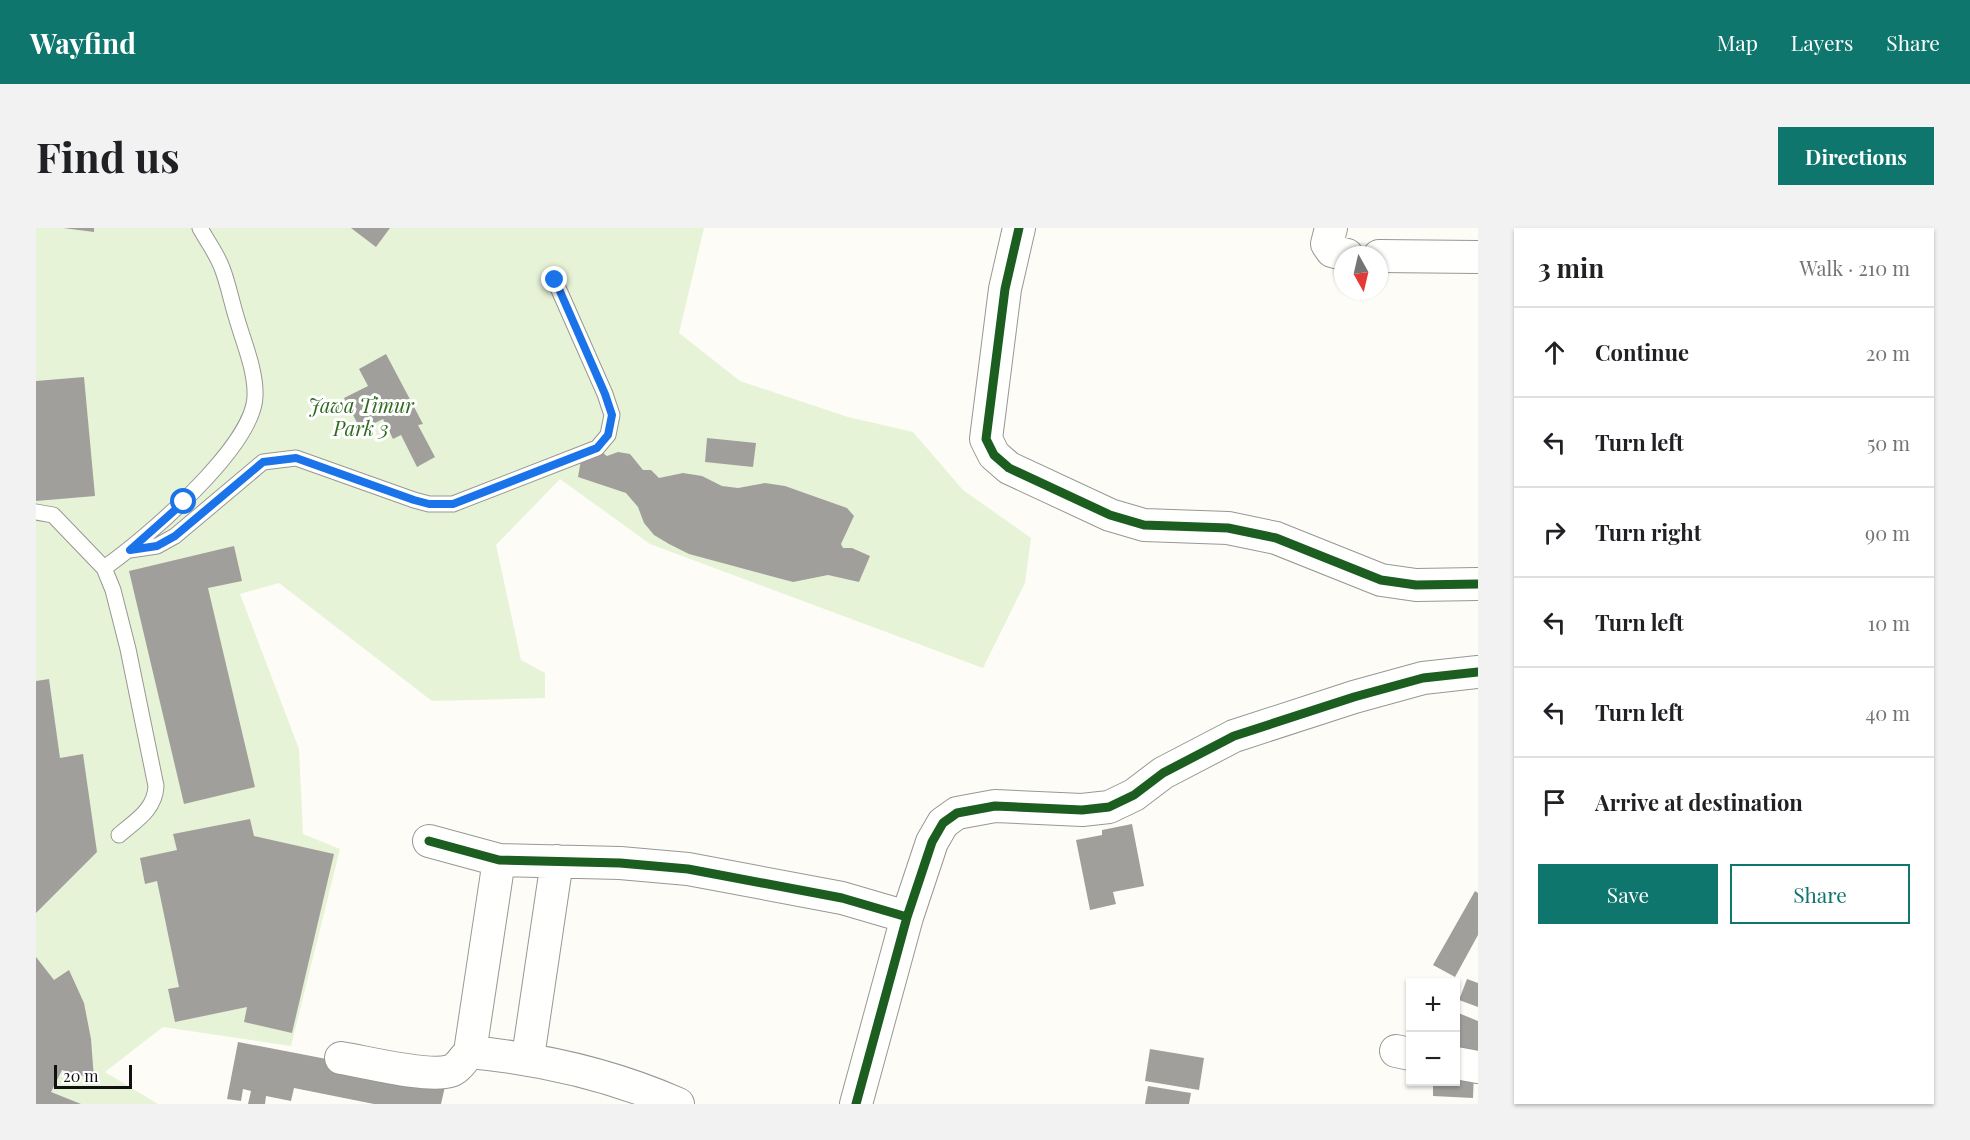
<!DOCTYPE html>
<html lang="en">
<head>
<meta charset="utf-8">
<style>
  :root { --surface:#fff; --page:#f2f2f2; --text:#202124; --muted:#757577; --line:#e0e0e0; --accent:#0f766e }
  body { margin:0; font-family:"Playfair Display",serif; background:var(--page); color:var(--text) }
  .controls { position:absolute; right:18px; bottom:18px; display:grid; overflow:hidden; border-radius:0px; box-shadow:0 2px 4px #0004 }
  .controls button { width:54px; height:54px; display:grid; place-items:center; padding:0; border:0; border-bottom:2px solid var(--line); background:var(--surface); color:var(--text); font:30px sans-serif }
  .compass { position:absolute; left:1298px; top:18px; width:54px; height:54px; border-radius:50%; background:var(--surface); box-shadow:0 2px 4px #0004; rotate:172deg }
  .scale { position:absolute; left:18px; bottom:15px; width:78px; box-sizing:border-box; padding-left:6px; border:3px solid #111; border-top:0; font-size:16px; line-height:21px; white-space:nowrap; color:#111; -webkit-text-stroke:4px #fff; paint-order:stroke }
  .stop { position:absolute; width:18px; height:18px; margin:-14px; border:4px solid #1a73e8; border-radius:50%; background:#fff }
  .stop.end { background:#1a73e8; border-color:#fff; box-shadow:0 2px 6px #0008 }
  .list { margin:0; padding:0; list-style:none }
  h2 { display:flex; justify-content:space-between; align-items:center; height:78px; margin:0; padding:0 24px; font-size:26px }
  h2 small { font-size:20px; font-weight:400; color:var(--muted) }
  .list li { display:grid; grid-template-columns:39px 1fr auto; gap:18px; align-items:center; box-sizing:border-box; height:90px; padding:0 24px; border-top:2px solid var(--line) }
  .list b { display:block; font-size:22px; white-space:nowrap }
  .list em { font-size:20px; font-style:normal; color:var(--muted) }
  .actions { display:flex; gap:12px; padding:18px 24px }
  .actions a { flex:1; padding:14px 0; border:2px solid var(--accent); border-radius:0px; text-align:center; font-size:21px; color:var(--accent) }
  .actions .main { background:var(--accent); color:#fff }
  .icon { flex:none; width:33px; height:33px; fill:none; stroke:currentColor; stroke-width:2; stroke-linecap:round; stroke-linejoin:round }
  .map { position:relative; flex:none; width:1442px; height:876px; overflow:hidden; border-radius:0px }
  header { display:flex; align-items:center; gap:36px; box-sizing:border-box; height:84px; padding:0 30px; background:var(--accent); color:#fff }
  header strong { font-size:28px }
  nav { display:flex; gap:33px; margin-inline-start:auto; font-size:21px }
  .intro { display:flex; align-items:center; justify-content:space-between; box-sizing:border-box; height:144px; padding:0 36px }
  h1 { margin:0; font-size:42px }
  .button { padding:15px 27px; border-radius:0px; background:var(--accent); color:#fff; font-size:21px; font-weight:700 }
  main { display:flex; gap:36px; padding:0 36px }
  aside { flex:1; background:var(--surface); border-radius:0px; box-shadow:0 2px 4px #0004 }
  .map>svg:first-child { display:block }
  .green { fill:#e7f3d7 }
  .building { fill:#a19f9c }
  .lines { fill:none; stroke-linecap:round; stroke-linejoin:round }
  .lane-casing { stroke:#979795; stroke-width:17 }
  .street-casing { stroke:#979795; stroke-width:34 }
  .lane { stroke:#fffffe; stroke-width:15 }
  .street { stroke:#fffffe; stroke-width:32 }
  .cycleway-casing { stroke:#fff; stroke-width:13 }
  .cycleway { stroke:#1b5e20; stroke-width:9 }
  .route { stroke:#1a73e8; stroke-width:8 }
  .labels { text-anchor:middle; dominant-baseline:central; stroke-width:6; stroke-linejoin:round; paint-order:stroke }
  .park-label { font-size:20px; font-style:italic; fill:#2f6b1f; stroke:#fff }
</style>
</head>
<body>
<header>
<strong>Wayfind</strong>
<nav><a>Map</a><a>Layers</a><a>Share</a></nav>
</header>
<div class="intro"><h1>Find us</h1><a class="button">Directions</a></div>
<main>
<div class="map">
<svg width="1442" height="876" viewBox="0 0 1442 876">
  <rect width="100%" height="100%" fill="#fdfcf7"/>
  <!-- green -->
  <path class="green" d="M0,0H668L643,105L704,153L812,189L877,204L927,262L995,310L989,355L947,440L614,316L524,251L460,317L485,432L509,445V470L396,473L243,355L204,366L263,521L267,606L304,621L255,818L127,799L69,844L122,876H0Z"/>
  <!-- building -->
  <path class="building" d="M27,0H58V4Z
    M315,0H354L340,19Z
    M350,126L387,196L382,197L399,229L381,239L365,207L357,211L347,191L325,202L308,170L332,158L323,141Z
    M48,149L59,268L0,273V153Z
    M671,210L720,215L717,239L669,234Z
    M564,223L571,228L582,224L594,226L607,242H615L623,250L647,245L666,248L686,258L702,260L729,255L749,258L811,280L818,288L805,316L807,320H816L834,328L823,354L792,347L757,354L653,326L633,316L618,307L608,295L602,279L590,265L542,249L545,232Z
    M198,318L206,353L172,360L219,559L148,576L93,343Z
    M13,451L24,530L47,526L61,624L0,685V453Z
    M214,591L218,608L298,626L256,805L208,794L211,779L139,794L132,761L143,759L121,653L109,656L104,630L141,622L137,606Z
    M1096,596L1108,658L1077,664L1080,676L1054,682L1040,612L1066,607V602Z
    M1439,663L1442,665V707L1419,749L1397,737Z
    M0,729L18,752L33,742L48,775L55,811L58,851L26,842L15,864L45,876H0Z
    M1431,751L1442,755V779L1423,772Z
    M1420,784L1442,793V826L1420,829Z
    M202,814L410,854L405,876H338L258,860L255,873L230,868L229,876H212L215,863L207,861L205,873L191,871Z
    M1114,821L1168,830L1163,862L1109,853Z
    M1420,837L1438,844L1437,870L1397,868V854H1420Z
    M1112,858L1155,865L1153,876H1109Z"/>
  <g class="lines">
    <defs>
      <path id="lane" d="M0,284L17,287L68,340L77,362L92,421L120,558C119,582 99,593 83,607
        M94,322L121,318L139,308L227,234L260,230L378,272L393,276H417L561,220L572,207L576,187L569,166L519,53
        M68,340C108,312 218,219 219,168C220,142 207,113 200,88C195,72 192,55 186,40C181,26 171,13 164,0"/>
      <path id="street" d="M983,0L969,61L950,211L958,227L973,240L1074,287L1108,297L1192,300L1240,310L1345,352L1380,357L1442,356
        M1295,0L1291,16L1296,23L1311,27
        M1343,28L1442,29
        M393,613L463,632L584,635L652,641L806,670L871,689
        M1360,823L1374,826
        M434,824L463,632
        M492,829L521,633
        M305,830C330,834 392,850 414,843C422,841 428,830 434,824C507,831 574,846 642,876
        M1420,835L1442,839
        M820,876L871,689L896,614L907,595L921,585L959,578L1046,582L1073,579L1098,567L1127,545L1198,508L1318,469L1387,450L1442,444"/>
    </defs>
    <!-- lane casing -->
    <use href="#lane" class="lane-casing"/>
    <!-- street casing -->
    <use href="#street" class="street-casing"/>
    <!-- lane -->
    <use href="#lane" class="lane"/>
    <!-- street -->
    <use href="#street" class="street"/>
    <defs>
      <path id="cycleway" d="M983,0L969,61L950,211L958,227L973,240L1074,287L1108,297L1192,300L1240,310L1345,352L1380,357L1442,356
        M393,613L463,632L584,635L652,641L806,670L871,689
        M820,876L871,689L896,614L907,595L921,585L959,578L1046,582L1073,579L1098,567L1127,545L1198,508L1318,469L1387,450L1442,444"/>
    </defs>
    <!-- cycleway casing -->
    <use href="#cycleway" class="cycleway-casing"/>
    <!-- cycleway -->
    <use href="#cycleway" class="cycleway"/>
  </g>
  <g class="lines">
    <!-- route -->
    <path class="route" d="M148,274L94,322L121,318L139,308L227,234L260,230L378,272L393,276H417L561,220L572,207L576,187L569,166L519,52"/>
  </g>
  <g class="labels">
    <!-- park labels -->
    <g class="park-label">
      <text x="325" y="176">Jawa Timur<tspan x="325" dy="23">Park 3</tspan></text>
    </g>
  </g>
</svg>
<div class="controls">
<button>+</button>
<button>−</button>
</div>
<svg class="compass" viewBox="-18 -18 36 36"><path d="M0-13l5 13h-10z" fill="#e53935"/><path d="M0 13l5-13h-10z" fill="#757577"/></svg>
<div class="scale">20 m</div>
<div class="stop" style="left:148px;top:274px"></div>
<div class="stop end" style="left:519px;top:52px"></div>
</div>
<aside>
<h2>3 min<small>Walk · 210 m</small></h2>
<ul class="list">
<li><svg class="icon" aria-label="ahead" viewBox="0 0 24 24"><path d="M12 20V5M6 11l6-6 6 6"/></svg><div><b>Continue</b></div><em>20 m</em></li>
<li><svg class="icon" aria-label="left" viewBox="0 0 24 24"><path d="M17 20v-9H6M10 6l-5 5 5 5"/></svg><div><b>Turn left</b></div><em>50 m</em></li>
<li><svg class="icon" aria-label="right" viewBox="0 0 24 24"><path d="M7 20v-9h11M14 6l5 5-5 5"/></svg><div><b>Turn right</b></div><em>90 m</em></li>
<li><svg class="icon" aria-label="left" viewBox="0 0 24 24"><path d="M17 20v-9H6M10 6l-5 5 5 5"/></svg><div><b>Turn left</b></div><em>10 m</em></li>
<li><svg class="icon" aria-label="left" viewBox="0 0 24 24"><path d="M17 20v-9H6M10 6l-5 5 5 5"/></svg><div><b>Turn left</b></div><em>40 m</em></li>
<li><svg class="icon" aria-label="arrive" viewBox="0 0 24 24"><path d="M6 21V4h12l-3 4 3 4H6"/></svg><div><b>Arrive at destination</b></div></li>
</ul>
<div class="actions"><a class="main">Save</a><a>Share</a></div>
</aside>
</main>
</body>
</html>
